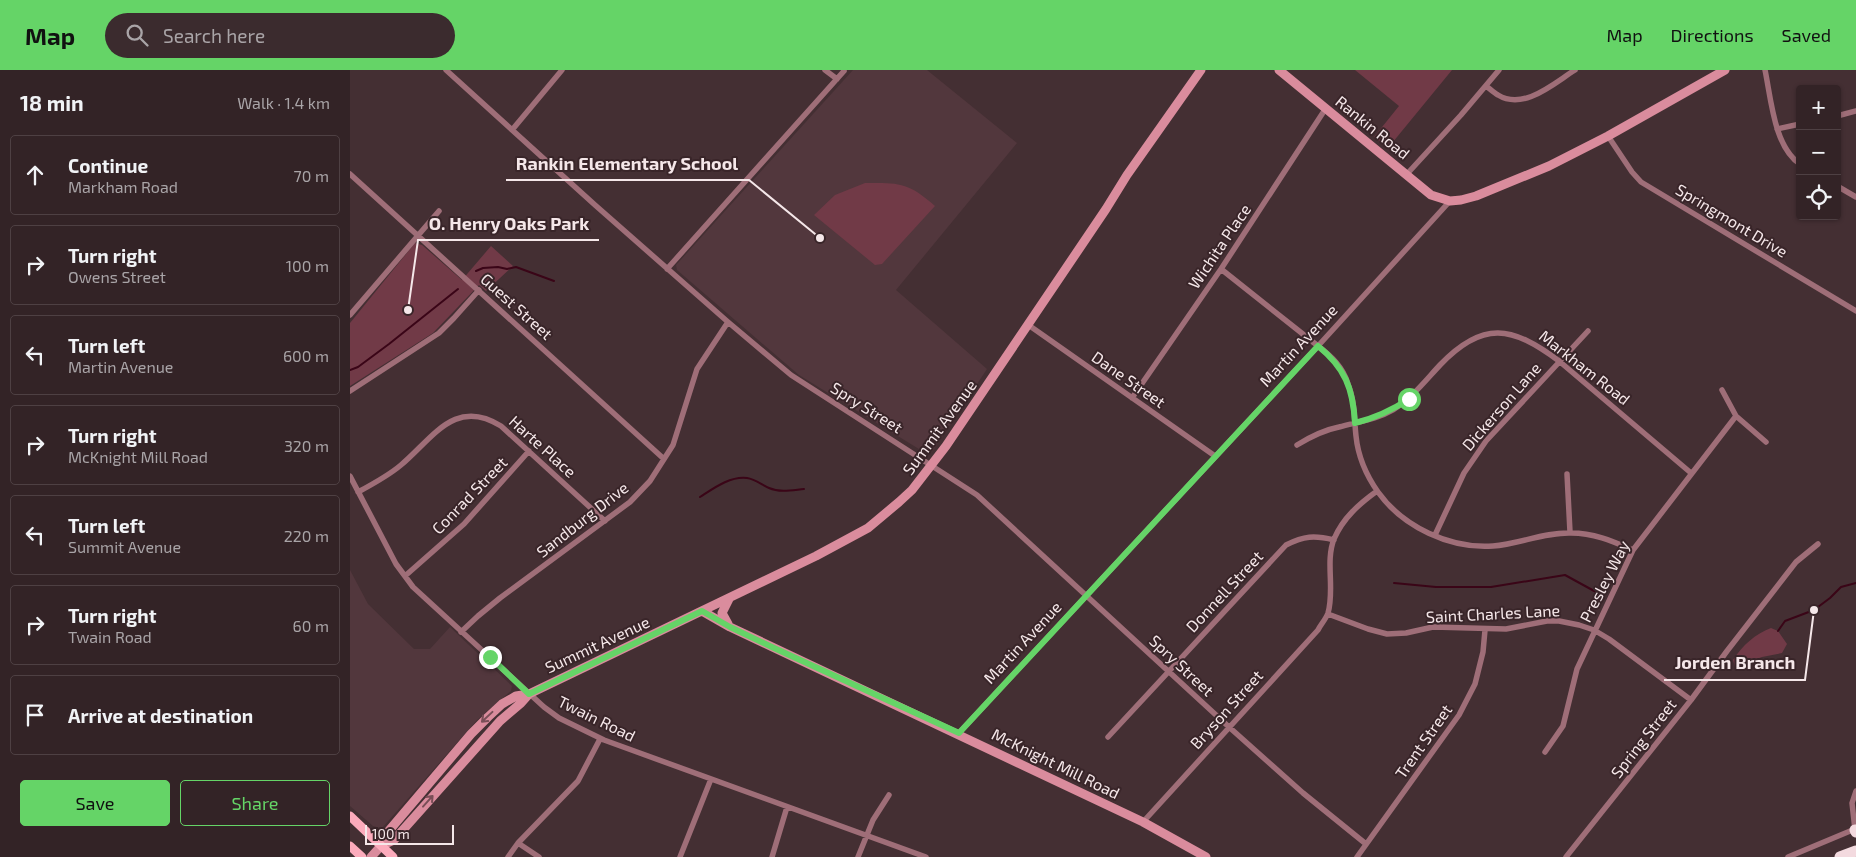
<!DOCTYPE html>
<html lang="en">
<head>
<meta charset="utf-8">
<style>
  :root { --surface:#332326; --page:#3b2b2e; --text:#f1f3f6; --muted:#a9a4a7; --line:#4e4043; --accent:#65d467 }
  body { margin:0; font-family:"Exo 2",sans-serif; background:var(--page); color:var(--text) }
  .controls { position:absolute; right:15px; top:15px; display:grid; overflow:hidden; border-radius:5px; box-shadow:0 1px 4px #0004 }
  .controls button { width:45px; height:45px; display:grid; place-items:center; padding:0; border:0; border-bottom:1px solid var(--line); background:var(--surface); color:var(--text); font:25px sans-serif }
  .scale { position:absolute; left:15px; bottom:12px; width:89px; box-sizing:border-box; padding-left:5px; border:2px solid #f5e7e9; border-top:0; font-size:14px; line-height:18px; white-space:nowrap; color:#f5e7e9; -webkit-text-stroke:4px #392529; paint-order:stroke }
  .stop { position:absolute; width:15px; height:15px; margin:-11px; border:4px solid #65d467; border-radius:50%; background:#fff }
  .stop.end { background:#65d467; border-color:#fff; box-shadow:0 1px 5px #0008 }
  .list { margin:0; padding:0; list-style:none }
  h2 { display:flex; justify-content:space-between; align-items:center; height:65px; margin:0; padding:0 20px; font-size:21px }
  h2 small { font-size:16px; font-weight:400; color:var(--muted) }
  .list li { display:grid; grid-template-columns:32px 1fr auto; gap:15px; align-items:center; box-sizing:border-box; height:80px; margin:0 10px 10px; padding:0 10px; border:1px solid var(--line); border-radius:5px }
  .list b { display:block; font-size:19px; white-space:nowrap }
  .list p { margin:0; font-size:16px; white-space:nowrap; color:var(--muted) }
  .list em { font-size:16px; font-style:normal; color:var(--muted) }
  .actions { display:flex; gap:10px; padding:15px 20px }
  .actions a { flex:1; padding:11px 0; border:1px solid var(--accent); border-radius:5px; text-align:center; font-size:18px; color:var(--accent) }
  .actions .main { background:var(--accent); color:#111 }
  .icon { flex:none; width:28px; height:28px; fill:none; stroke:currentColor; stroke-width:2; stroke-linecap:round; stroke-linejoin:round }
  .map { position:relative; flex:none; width:1506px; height:787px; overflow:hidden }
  header { display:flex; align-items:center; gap:30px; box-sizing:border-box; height:70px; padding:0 25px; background:var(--accent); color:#111 }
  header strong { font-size:24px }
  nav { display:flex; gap:28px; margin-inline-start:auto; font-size:18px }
  .search { width:350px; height:45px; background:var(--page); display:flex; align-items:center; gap:12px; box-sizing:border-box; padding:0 18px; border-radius:28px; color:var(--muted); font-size:19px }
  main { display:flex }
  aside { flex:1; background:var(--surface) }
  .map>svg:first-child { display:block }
  .built { fill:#52373d }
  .green { fill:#713a47 }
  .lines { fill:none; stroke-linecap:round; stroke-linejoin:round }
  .stream { stroke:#3a0517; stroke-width:2 }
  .street { stroke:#9f6e78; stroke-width:5.5 }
  .secondary { stroke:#da8c9d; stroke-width:9 }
  .primary { stroke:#fcabbc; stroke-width:9 }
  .highway { stroke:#f3dadf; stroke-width:11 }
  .oneway { stroke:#794e57 }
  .route { stroke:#65d467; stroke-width:6 }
  .labels { text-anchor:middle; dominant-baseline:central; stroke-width:4; stroke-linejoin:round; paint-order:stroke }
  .street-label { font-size:16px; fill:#f5e7e9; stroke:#392529 }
  .leader { fill:none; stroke:#f5e7e9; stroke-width:2 }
  .callout-dot { fill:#f5e7e9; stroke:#392529; stroke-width:2 }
  .callout-label { font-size:18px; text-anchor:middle; font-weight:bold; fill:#f5e7e9; stroke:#392529; stroke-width:4; stroke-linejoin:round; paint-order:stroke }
</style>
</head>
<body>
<header>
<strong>Map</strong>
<div class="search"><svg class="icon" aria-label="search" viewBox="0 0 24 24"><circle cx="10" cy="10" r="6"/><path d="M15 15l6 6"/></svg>Search here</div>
<nav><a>Map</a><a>Directions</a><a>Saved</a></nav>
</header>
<main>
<aside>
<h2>18 min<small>Walk · 1.4 km</small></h2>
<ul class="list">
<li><svg class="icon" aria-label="ahead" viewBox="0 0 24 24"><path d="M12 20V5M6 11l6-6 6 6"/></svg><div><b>Continue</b><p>Markham Road</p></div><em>70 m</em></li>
<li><svg class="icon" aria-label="right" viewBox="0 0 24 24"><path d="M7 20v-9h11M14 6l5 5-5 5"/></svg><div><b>Turn right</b><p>Owens Street</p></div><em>100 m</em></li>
<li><svg class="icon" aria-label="left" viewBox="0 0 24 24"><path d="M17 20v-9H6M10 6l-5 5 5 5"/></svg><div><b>Turn left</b><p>Martin Avenue</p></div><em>600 m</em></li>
<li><svg class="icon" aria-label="right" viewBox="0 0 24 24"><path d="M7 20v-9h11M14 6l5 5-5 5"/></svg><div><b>Turn right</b><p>McKnight Mill Road</p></div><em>320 m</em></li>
<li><svg class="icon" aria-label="left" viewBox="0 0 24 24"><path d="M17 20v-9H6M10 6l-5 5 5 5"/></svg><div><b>Turn left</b><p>Summit Avenue</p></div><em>220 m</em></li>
<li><svg class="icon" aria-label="right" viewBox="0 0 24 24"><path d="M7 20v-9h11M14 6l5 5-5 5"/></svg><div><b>Turn right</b><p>Twain Road</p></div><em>60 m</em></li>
<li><svg class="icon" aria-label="arrive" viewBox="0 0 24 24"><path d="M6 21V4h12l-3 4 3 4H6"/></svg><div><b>Arrive at destination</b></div></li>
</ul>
<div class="actions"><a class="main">Save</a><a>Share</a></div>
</aside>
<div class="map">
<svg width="1506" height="787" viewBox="0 0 1506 787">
  <rect width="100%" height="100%" fill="#442f33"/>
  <!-- built -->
  <path class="built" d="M503,0H577L667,73L546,220L637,299L582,382L577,384L449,305L327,200L326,195Z
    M0,500L18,534L64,579H80L100,557L162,616L161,621L127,650L33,757L30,758L23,756L0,736Z"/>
  <!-- green -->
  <path class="green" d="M1005,0H1102L1038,78L1024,67L1049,36Z
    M515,113C549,113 558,112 585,136L532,194L525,195L464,145L485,125Z
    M65,173L72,175L112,210L141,176L163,196L136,221L129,215L83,263L0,316V253Z
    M1421,558L1428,561L1437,574L1432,583L1412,587L1385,597L1383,590C1393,575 1405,564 1421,558Z"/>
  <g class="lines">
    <!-- stream -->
    <path class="stream" d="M126,201L133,198L148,197L157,199L166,197L204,211
      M0,300L8,297L39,274L108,219
      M350,427C364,418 380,406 397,408C405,409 412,415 419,418C430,423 443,420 454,419
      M1044,513L1086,517H1141L1215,505L1246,522
      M1428,561L1435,551L1464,540L1480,528L1491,517L1506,513"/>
    <!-- street -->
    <path class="street" d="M96,0L245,135L378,252L441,305L627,425L879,657L953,723L1016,774
      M475,0L487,9
      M1415,0C1421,28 1424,77 1450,94
      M1136,16C1140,19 1144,23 1148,25C1174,41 1204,13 1225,0
      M1487,46L1506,41
      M1427,59L1450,54
      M162,60L212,0
      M1258,66L1282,102L1291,112L1506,241
      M0,104L314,389
      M1057,104L1111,45L1149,0
      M1487,116L1506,127
      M317,199L494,1
      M871,199L968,276C981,286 993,297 998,314C1005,331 1004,348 1006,366C1008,386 1016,405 1028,422C1053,457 1100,479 1143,476C1169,474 1195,462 1221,463C1244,463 1262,471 1283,480
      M0,245L89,141
      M677,254L865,386
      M1372,320L1386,346L1416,372
      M0,321L89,263L104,248L129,220
      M782,328L871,199L976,38
      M947,375C960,367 974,360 989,357C1007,352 1026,350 1043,340C1062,328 1075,311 1090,295C1133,250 1162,256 1209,291L1341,403
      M1217,404L1220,462
      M0,406L46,494L63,517L194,637L209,648L254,670L576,787
      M8,422C23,414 38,406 51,395C83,368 105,327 151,356L255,451
      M1085,465L1114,403L1136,371L1238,261
      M55,506L114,454L179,381
      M978,544L1018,559L1037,564L1056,563L1083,557L1156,559L1197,551H1209L1229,555L1244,560L1259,569L1341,630
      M111,562L128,546L150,528L280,432L300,411L323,375L347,299L378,252
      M609,663L968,276L1100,131
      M758,667L936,475C954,466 964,465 984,470
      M1195,682L1213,656L1227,599L1283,480L1386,346
      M793,752L968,560C971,554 976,549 978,543C985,519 975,492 984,469C993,448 1009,434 1027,421
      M1505,760L1502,733L1506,721
      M158,787L168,773
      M189,787L168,773L228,711L250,669
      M330,787L361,709
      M422,787L437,737
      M508,787L523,750L539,725
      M1007,787L1109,645L1125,614L1133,582L1135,560
      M1216,787L1341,630L1377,581L1446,492L1468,474
      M1438,787L1505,759"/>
    <!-- secondary -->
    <path class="secondary" d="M929,0L1081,125L1100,131L1111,130L1126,126L1199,96L1258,66L1375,0
      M352,541L380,557L793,752L856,787
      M378,554L372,543L379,529
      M31,776L44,770L150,651L171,633L179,624
      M21,787L31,776L37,763L121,664L138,647L152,634L166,626L179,624L466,486L518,458L549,432L562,420L596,376L756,139L777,105L851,0"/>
    <!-- primary -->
    <path class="primary" d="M0,746L43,787
      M0,776L12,787"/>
    <!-- highway -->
    <path class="highway" d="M1505,760L1506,762
      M1490,787L1506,781"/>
  </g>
  <!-- one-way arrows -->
  <defs><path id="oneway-shaft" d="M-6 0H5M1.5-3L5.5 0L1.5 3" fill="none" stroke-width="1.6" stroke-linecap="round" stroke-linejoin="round" transform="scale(1.25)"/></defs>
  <g class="oneway">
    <use href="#oneway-shaft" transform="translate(137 647) rotate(137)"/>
    <use href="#oneway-shaft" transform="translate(78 731) rotate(-48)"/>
  </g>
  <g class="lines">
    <!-- route -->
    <path class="route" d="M140,587L179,624L352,541L380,557L424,578L609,663L968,276C995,298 1003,318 1005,353C1025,348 1041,341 1059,329"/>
  </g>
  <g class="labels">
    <!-- street labels -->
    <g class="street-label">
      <text transform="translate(1023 57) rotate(39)">Rankin Road</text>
      <text transform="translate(1382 150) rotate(31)">Springmont Drive</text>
      <text transform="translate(869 176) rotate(-56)">Wichita Place</text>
      <text transform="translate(167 236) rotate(42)">Guest Street</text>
      <text transform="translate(948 275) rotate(-47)">Martin Avenue</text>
      <text transform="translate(1235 297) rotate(38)">Markham Road</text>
      <text transform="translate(779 309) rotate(35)">Dane Street</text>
      <text transform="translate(1151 336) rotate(-49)">Dickerson Lane</text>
      <text transform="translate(517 337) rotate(32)">Spry Street</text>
      <text transform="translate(589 357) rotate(-54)">Summit Avenue</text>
      <text transform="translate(193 376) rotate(42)">Harte Place</text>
      <text transform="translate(119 425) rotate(-46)">Conrad Street</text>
      <text transform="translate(232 449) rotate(-38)">Sandburg Drive</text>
      <text transform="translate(1254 511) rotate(-63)">Presley Way</text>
      <text transform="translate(874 521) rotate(-47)">Donnell Street</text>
      <text transform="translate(1143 543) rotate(-3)">Saint Charles Lane</text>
      <text transform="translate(672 572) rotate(-47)">Martin Avenue</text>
      <text transform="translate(247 574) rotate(-25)">Summit Avenue</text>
      <text transform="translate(832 595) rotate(43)">Spry Street</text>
      <text transform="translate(876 639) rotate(-48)">Bryson Street</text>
      <text transform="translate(247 648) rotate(26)">Twain Road</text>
      <text transform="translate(1293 668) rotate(-52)">Spring Street</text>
      <text transform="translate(1073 671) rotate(-55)">Trent Street</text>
      <text transform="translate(706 693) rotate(26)">McKnight Mill Road</text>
    </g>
  </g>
  <!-- callouts -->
  <path class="leader" d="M470 168L399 110H156M58 240L68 170H249M1464 540L1455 610H1314"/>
  <g class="callout-dot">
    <circle cx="470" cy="168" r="5"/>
    <circle cx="58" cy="240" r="5"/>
    <circle cx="1464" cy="540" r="5"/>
  </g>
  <g class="callout-label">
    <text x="277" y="100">Rankin Elementary School</text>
    <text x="159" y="160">O. Henry Oaks Park</text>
    <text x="1385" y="599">Jorden Branch</text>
  </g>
</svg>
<div class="controls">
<button>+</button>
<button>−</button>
<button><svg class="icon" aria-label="locate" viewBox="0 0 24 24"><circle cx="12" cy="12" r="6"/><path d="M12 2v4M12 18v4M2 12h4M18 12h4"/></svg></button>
</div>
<div class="scale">100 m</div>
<div class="stop" style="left:1059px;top:329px"></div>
<div class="stop end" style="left:140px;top:587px"></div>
</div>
</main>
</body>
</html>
